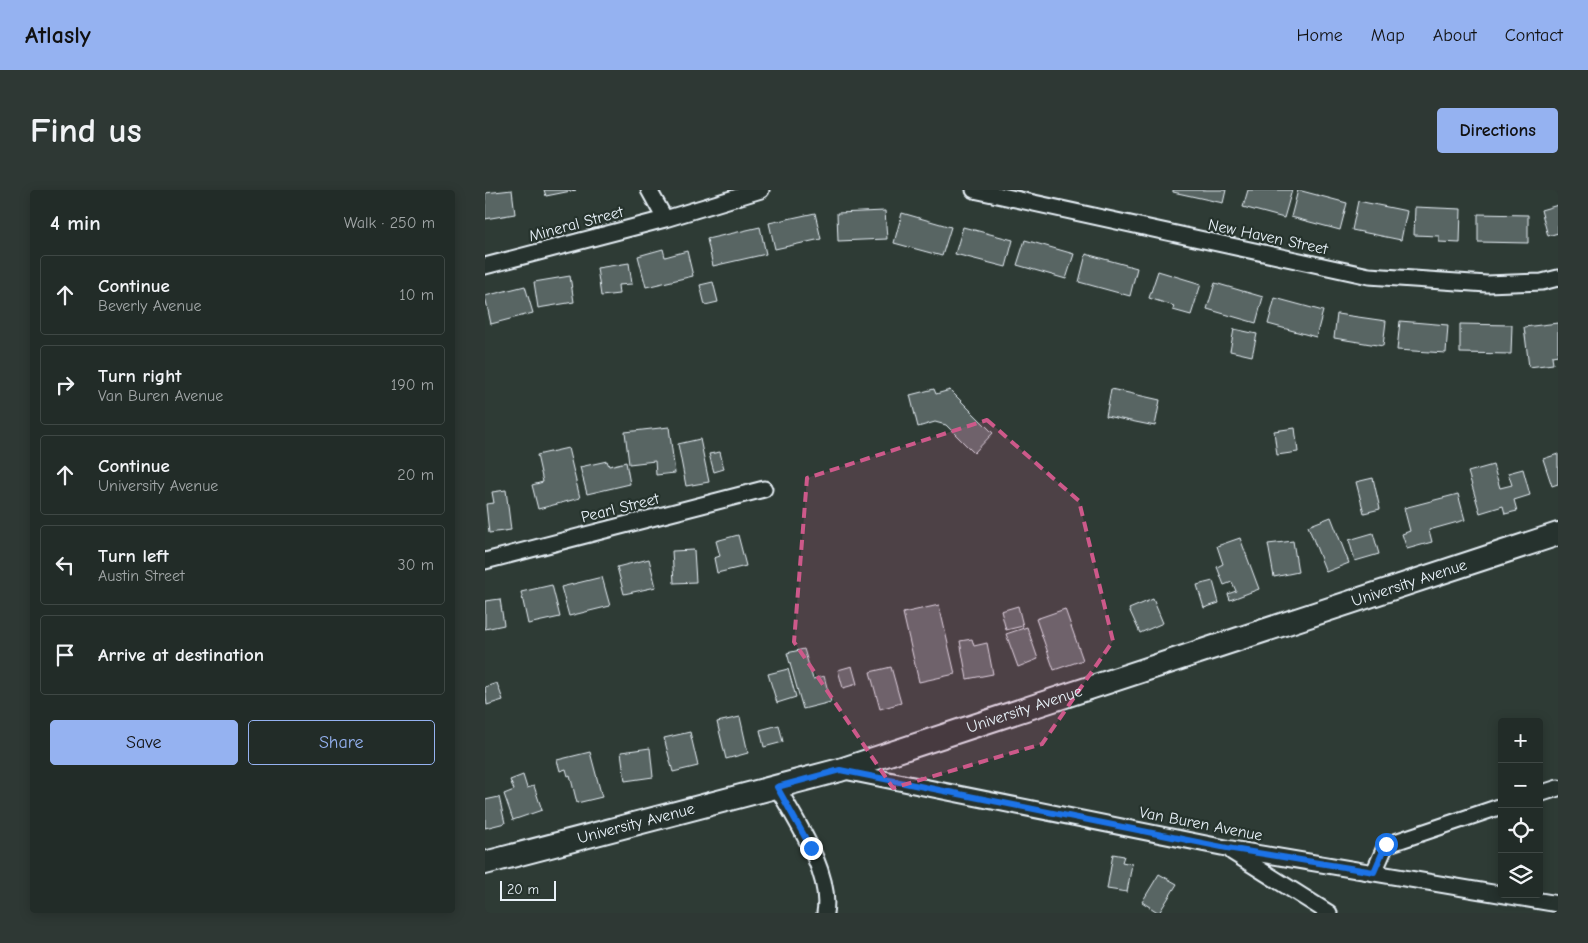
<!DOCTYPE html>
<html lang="en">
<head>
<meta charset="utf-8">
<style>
  :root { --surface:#222c28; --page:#2e3834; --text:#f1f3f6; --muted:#a2a7a8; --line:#3f4845; --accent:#95b2f1 }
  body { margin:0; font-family:"Comic Neue",sans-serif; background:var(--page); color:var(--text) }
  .controls { position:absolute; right:15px; bottom:15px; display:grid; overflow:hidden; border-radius:5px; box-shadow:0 2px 12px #0003 }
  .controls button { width:45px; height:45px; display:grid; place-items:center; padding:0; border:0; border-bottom:1px solid var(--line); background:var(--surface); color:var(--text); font:25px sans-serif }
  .scale { position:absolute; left:15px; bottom:12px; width:56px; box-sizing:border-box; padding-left:5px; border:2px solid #e8f1f8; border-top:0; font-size:14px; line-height:18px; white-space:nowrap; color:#e8f1f8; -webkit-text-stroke:4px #26332d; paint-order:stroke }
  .stop { position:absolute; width:15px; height:15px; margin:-11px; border:4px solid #1a73e8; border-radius:50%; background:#fff }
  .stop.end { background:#1a73e8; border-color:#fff; box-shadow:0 1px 5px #0008 }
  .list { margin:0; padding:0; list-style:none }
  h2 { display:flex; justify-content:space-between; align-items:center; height:65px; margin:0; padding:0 20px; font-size:21px }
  h2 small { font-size:16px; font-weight:400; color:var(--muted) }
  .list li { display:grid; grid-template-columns:32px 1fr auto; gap:15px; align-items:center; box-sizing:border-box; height:80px; margin:0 10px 10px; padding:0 10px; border:1px solid var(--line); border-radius:5px }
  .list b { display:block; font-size:19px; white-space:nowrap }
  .list p { margin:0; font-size:16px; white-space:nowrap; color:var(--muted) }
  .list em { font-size:16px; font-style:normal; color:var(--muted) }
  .actions { display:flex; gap:10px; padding:15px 20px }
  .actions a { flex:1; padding:11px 0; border:1px solid var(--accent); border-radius:5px; text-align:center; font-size:18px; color:var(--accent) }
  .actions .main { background:var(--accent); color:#111 }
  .icon { flex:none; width:28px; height:28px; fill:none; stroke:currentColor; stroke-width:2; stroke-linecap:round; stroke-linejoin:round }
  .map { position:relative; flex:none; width:1073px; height:723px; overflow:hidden; border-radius:5px }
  header { display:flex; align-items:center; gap:30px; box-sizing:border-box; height:70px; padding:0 25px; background:var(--accent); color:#111 }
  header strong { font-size:24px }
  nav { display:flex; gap:28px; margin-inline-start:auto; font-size:18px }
  .intro { display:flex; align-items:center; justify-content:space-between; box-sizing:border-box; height:120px; padding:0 30px }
  h1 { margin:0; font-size:35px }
  .button { padding:12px 22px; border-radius:5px; background:var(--accent); color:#111; font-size:18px; font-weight:700 }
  main { display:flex; gap:30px; padding:0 30px }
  aside { flex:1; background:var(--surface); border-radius:5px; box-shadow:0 2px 12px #0003 }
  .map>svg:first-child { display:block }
  .building { fill:#596563; stroke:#e8f1f8 }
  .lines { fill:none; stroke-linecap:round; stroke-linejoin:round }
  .minor-casing { stroke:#e8f1f8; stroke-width:19 }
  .secondary-casing { stroke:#e8f1f8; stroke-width:26 }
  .minor { stroke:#26332d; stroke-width:15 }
  .secondary { stroke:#26332d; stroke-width:22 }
  .route { stroke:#1a73e8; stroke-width:6 }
  .marked { fill:#cd598a; fill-opacity:0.2; stroke:#cd598a; stroke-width:4; stroke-dasharray:10 6; stroke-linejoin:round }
  .labels { text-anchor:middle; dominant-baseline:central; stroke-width:4.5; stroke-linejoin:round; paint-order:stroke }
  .street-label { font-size:16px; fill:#e8f1f8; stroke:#26332d }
</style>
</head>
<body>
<header>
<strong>Atlasly</strong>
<nav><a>Home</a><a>Map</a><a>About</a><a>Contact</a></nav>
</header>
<div class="intro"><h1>Find us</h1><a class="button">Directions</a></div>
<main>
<aside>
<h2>4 min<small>Walk · 250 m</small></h2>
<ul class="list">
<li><svg class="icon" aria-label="ahead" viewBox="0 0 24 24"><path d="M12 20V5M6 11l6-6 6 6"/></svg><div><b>Continue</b><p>Beverly Avenue</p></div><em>10 m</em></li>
<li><svg class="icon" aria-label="right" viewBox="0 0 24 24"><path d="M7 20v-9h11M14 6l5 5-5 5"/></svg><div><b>Turn right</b><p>Van Buren Avenue</p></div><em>190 m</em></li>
<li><svg class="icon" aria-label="ahead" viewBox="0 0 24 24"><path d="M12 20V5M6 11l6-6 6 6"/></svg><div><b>Continue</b><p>University Avenue</p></div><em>20 m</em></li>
<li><svg class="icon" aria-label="left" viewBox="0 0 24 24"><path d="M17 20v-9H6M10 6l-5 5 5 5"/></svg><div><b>Turn left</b><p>Austin Street</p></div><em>30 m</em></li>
<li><svg class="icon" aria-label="arrive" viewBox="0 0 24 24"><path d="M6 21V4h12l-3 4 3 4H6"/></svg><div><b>Arrive at destination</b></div></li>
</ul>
<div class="actions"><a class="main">Save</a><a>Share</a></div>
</aside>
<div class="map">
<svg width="1073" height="723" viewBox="0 0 1073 723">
  <rect width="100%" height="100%" fill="#2e3b35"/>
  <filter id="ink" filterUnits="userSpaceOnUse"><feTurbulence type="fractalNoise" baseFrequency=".02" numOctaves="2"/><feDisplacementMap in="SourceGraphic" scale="10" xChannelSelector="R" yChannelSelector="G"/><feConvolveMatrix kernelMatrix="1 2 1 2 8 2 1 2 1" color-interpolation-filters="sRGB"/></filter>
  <g filter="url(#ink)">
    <!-- building -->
    <path class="building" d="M27,0L30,24L0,29V3Z
      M59,0H91L61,6Z
      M688,0H741L738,13L688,2Z
      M763,0H807L799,28L758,17Z
      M813,0L862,13L855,40L806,27Z
      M873,11L922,21L916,50L867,40Z
      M1073,15V43L1063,46L1056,20Z
      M930,17L976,19L975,53L954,52V46L929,45Z
      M400,21L402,49L353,51L352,23Z
      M330,23L336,49L290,59L284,33Z
      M417,23L466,37L457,66L409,53Z
      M993,24L1043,25V53L993,52Z
      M275,37L281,64L228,76L222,49Z
      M478,37L528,50L521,77L470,64Z
      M540,50L589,64L581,89L532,75Z
      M178,59L180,67L202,61L208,86L161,97L153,66Z
      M601,64L652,78L645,106L594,92Z
      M144,73L147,94L133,95L134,104L116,106L112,78Z
      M673,81L716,94L706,125L688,120L689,116L664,108Z
      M85,86L89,112L53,118L49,92Z
      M228,92L233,112L220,115L215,95Z
      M730,93L778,107L771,133L722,119Z
      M40,96L48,123L6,134L0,106Z
      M790,108L838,121L831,147L783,134Z
      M852,124L901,131L898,156L849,148Z
      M915,131L963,135L961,163L912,160Z
      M1073,133V165L1067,166L1068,174L1044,177L1039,137Z
      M975,134L1027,135L1026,164L975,163Z
      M749,139L772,144L767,166L745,161Z
      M449,199L451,204L465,200L508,243L489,263L461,235L450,232L433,237L425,205Z
      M626,199L675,210L670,236L621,226Z
      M184,237L190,283L171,285L170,271L144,274L140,242Z
      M810,238L813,262L792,265L789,241Z
      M215,249L224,292L201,296L193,254Z
      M83,258L95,308L53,319L47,295L58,292L52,265Z
      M235,262L239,279L229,282L224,264Z
      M1073,264V294L1067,296L1058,269Z
      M122,271L124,276L141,272L145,294L102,304L95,277Z
      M1008,275L1015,298L1027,295L1023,283L1038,279L1045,305L1029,310L1032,321L1020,324L1018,316L995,323L983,282Z
      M888,288L895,319L879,323L871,292Z
      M21,300L26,340L4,343L1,314L9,313L7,302Z
      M973,304L980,330L944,340L947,352L922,359L917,344L925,341L919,318Z
      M846,327L864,373L841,382L823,336Z
      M888,343L894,364L870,371L864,350Z
      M253,345L261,376L232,383L229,368L235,366L231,351Z
      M755,348L774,399L745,410L743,404L751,401L747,392L739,395L732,377L738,374L732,356Z
      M808,351L813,382L789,387L783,354Z
      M209,360L211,392L189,393L187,361Z
      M164,369L171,397L139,404L132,377Z
      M117,387L125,416L84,426L76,397Z
      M728,391L734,413L719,418L712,395Z
      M67,395L75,427L43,434L36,402Z
      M15,409L19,435L0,439V411Z
      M668,409L678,433L655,443L644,419Z
      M454,415L470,484L434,492L418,423Z
      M533,416L538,436L521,440L516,421Z
      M580,419L598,470L569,480L551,429Z
      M542,437L553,469L533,477L521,444Z
      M487,449L489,456L502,453L508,484L482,489L475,451Z
      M319,459L328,489L339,486L346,512L318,519L302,463Z
      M367,476L372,494L358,498L353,480Z
      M406,477L416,513L395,519L385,482Z
      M303,479L311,507L292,513L283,484Z
      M12,493L18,510L2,515L0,497Z
      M255,527L263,563L241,569L232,532Z
      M294,535L298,552L279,557L275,540Z
      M205,542L213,576L188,582L179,548Z
      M165,558L168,587L140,591L136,562Z
      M105,562L117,607L92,613L85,585L83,586L81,579L75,581L72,570Z
      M38,585L42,598L49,596L57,620L28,630L19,604L29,600L25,590Z
      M14,607L20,633L0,638V610Z
      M628,664L639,666L637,672L647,674L642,702L622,699Z
      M674,684L692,694L674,723L657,712Z"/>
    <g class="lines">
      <defs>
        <path id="minor" d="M164,0L180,29
          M489,0L884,86L1002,94L1057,92L1073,88
          M0,76L180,29L276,0
          M0,371L279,299
          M359,581L741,658L1073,714
          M292,597C311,631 347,683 340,723
          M1054,604L1073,598
          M747,662L844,723
          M889,682L901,655L1017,616"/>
        <g id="secondary">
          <path id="s1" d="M0,673L355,580L1073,344"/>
        </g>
      </defs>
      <!-- minor casing -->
      <use href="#minor" class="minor-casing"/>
      <!-- secondary casing -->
      <use href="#secondary" class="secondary-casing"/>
      <!-- minor -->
      <use href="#minor" class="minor"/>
      <!-- secondary -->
      <use href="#secondary" class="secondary"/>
    </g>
  </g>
  <g class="lines" filter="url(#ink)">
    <!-- route -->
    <path class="route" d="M326,658L292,597L355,580L742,658L889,682L901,654"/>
  </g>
  <!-- marked area -->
  <path class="marked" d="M502,230L594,311L628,451L557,554L408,598L309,452L322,288Z"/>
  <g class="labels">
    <!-- street labels -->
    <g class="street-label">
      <text transform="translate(91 34) rotate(-15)">Mineral Street</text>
      <text transform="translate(783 47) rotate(12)">New Haven Street</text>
      <text transform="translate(135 318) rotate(-14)">Pearl Street</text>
      <text stroke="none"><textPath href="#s1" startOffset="966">University Avenue</textPath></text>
      <text stroke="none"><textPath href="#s1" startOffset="561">University Avenue</textPath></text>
      <text stroke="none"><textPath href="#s1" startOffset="156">University Avenue</textPath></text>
      <text transform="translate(716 634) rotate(11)">Van Buren Avenue</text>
    </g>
  </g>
</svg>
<div class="controls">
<button>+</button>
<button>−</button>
<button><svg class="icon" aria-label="locate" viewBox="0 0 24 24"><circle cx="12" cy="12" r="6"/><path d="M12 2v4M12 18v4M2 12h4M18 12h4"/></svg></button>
<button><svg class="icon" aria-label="layers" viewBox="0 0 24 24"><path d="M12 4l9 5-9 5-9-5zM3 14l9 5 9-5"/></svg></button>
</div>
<div class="scale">20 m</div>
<div class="stop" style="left:901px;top:654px"></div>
<div class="stop end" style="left:326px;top:658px"></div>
</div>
</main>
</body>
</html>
